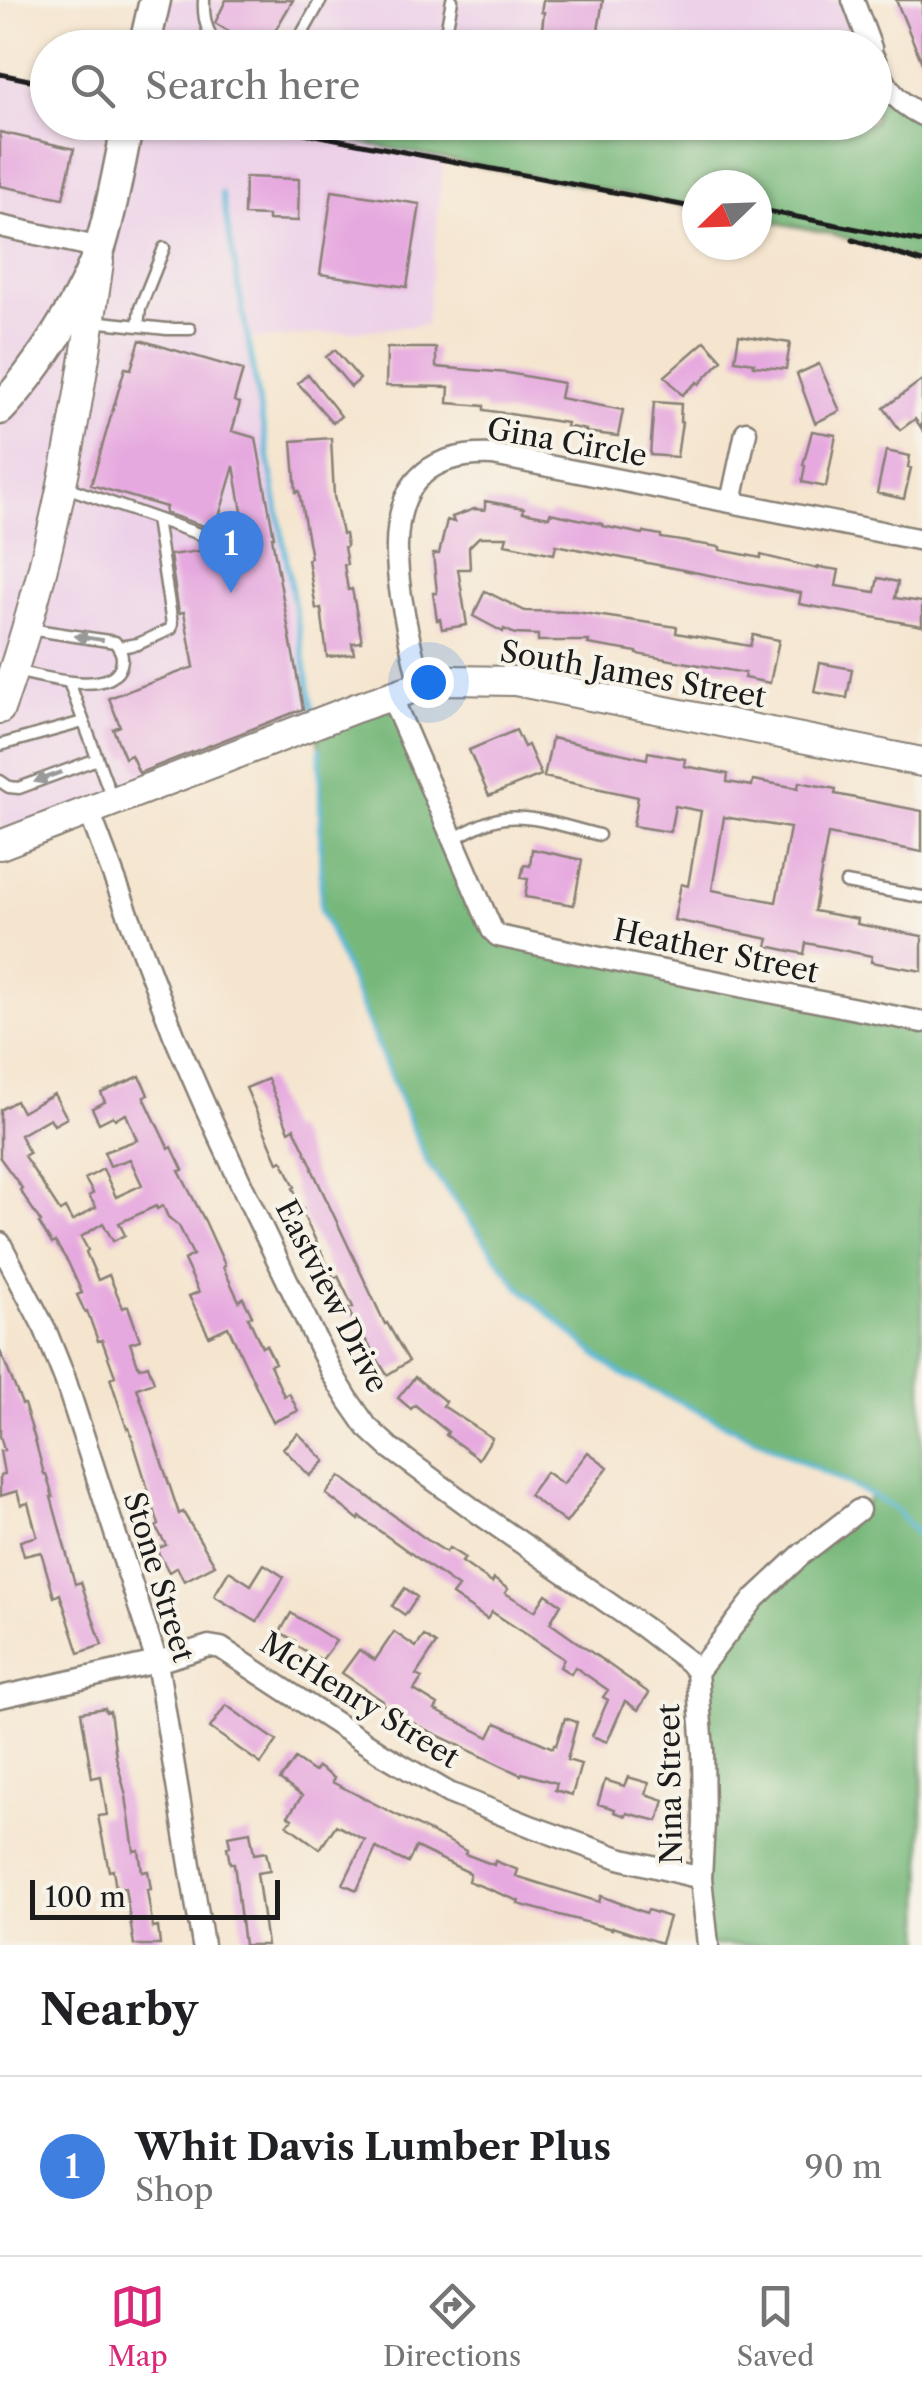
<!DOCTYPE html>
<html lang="en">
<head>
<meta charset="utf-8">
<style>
  :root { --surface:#fff; --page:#f2f2f2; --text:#202124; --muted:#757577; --line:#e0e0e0; --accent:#db2777 }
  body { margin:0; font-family:"Libre Caslon Text",serif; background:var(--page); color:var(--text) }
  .compass { position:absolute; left:682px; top:170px; width:90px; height:90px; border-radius:50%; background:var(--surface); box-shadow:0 2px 8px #0004; rotate:247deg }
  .scale { position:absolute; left:30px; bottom:25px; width:250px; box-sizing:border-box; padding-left:10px; border:5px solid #1c1c1c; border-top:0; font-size:28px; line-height:35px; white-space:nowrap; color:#1c1c1c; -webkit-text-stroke:8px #f7f3e8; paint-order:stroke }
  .you { position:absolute; left:428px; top:682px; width:35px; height:35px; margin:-25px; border:8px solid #fff; border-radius:50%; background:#1a73e8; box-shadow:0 0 0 15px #1a73e833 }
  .badge { display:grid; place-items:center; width:65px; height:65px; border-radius:50%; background:var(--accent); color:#fff; font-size:32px; font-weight:700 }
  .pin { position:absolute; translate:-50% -82px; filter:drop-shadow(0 2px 5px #0008) }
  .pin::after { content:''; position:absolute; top:52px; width:35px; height:30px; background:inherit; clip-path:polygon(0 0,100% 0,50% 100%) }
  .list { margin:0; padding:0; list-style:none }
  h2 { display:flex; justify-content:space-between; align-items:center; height:130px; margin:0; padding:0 40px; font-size:42px }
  h2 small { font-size:32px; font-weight:400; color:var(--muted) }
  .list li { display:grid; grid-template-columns:65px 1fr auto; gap:30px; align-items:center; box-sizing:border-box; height:180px; padding:0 40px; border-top:2px solid var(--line) }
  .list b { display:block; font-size:38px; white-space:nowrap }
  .list p { margin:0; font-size:32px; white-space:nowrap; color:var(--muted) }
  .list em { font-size:32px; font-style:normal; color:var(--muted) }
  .icon { flex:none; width:55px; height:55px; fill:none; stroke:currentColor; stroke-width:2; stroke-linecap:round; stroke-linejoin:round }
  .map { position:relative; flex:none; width:922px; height:1945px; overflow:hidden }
  .search { position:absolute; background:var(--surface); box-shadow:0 2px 8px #0004; left:30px; right:30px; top:30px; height:110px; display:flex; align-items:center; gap:25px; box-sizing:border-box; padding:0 35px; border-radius:55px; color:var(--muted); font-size:38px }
  .sheet { height:310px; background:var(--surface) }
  nav { display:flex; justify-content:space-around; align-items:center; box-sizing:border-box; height:140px; border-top:2px solid var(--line); background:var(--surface); font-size:28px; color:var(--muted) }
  nav a { display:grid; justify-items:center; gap:5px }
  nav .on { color:var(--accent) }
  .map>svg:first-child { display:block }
  .built { fill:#edd1e9 }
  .forest { fill:#77b87a; stroke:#4a6a4b; stroke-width:2.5 }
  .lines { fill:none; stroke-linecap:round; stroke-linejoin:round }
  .stream { stroke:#5ab9d8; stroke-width:5 }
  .building { fill:#e6a9df; fill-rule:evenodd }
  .lane-casing { stroke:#888076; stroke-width:15 }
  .street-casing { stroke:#888076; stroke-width:25 }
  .secondary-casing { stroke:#888076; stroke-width:32 }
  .primary-casing { stroke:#888076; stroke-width:35 }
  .lane { stroke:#fff; stroke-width:10 }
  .street { stroke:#fff; stroke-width:20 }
  .secondary { stroke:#fff; stroke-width:28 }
  .primary { stroke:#fff; stroke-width:30 }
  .rail { stroke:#1c1c1c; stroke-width:5 }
  .oneway { fill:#999 }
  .labels { text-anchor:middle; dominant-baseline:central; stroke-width:8; stroke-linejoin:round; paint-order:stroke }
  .street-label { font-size:30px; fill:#1c1c1c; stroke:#f7f3e8 }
</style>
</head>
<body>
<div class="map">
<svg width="922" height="1945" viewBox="0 0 922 1945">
  <rect width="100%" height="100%" fill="#f7f3e8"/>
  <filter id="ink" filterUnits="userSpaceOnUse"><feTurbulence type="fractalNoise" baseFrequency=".01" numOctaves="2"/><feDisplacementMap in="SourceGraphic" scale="20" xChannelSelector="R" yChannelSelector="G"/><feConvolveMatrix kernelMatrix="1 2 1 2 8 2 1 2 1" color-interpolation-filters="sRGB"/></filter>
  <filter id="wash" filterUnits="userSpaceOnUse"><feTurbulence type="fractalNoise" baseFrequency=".0048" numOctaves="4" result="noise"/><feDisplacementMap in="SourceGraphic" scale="40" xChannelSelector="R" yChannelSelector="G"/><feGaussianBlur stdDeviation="2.25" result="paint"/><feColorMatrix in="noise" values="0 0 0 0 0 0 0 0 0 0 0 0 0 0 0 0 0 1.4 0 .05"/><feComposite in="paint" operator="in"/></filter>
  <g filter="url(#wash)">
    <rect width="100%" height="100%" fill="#f5e5cf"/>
    <!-- built -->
    <path class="built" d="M155,0H853L871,48H144Z
      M0,74L47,84L48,122L273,123L444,160L426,325L248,340L315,723L0,845Z"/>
    <!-- forest -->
    <path class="forest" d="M892,95L922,115V262L829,233L757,219V185H697V208L260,123L459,122L554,133L559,122H874L875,98Z
      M391,696L492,930L922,1022V1945H708L697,1672L790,1564L859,1510L872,1496L622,1374L602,1360L518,1286L427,1163L321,909L320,752L315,723Z"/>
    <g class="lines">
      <!-- stream -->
      <path class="stream" d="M222,193L313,710
        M320,749L321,909L427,1163L518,1286L602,1360L622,1374L873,1496L896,1510L922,1540"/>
    </g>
    <g id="blocks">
      <!-- building -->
      <path class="building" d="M226,0H293L265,48H257L215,23Z
        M543,0H603L597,37L542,29L544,12H541Z
        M896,0H922V63Z
        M0,132L74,149L63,198L0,186Z
        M245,177L299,179L298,221L268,220V216L244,215Z
        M332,191L420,204L407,287L320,274Z
        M739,335L790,343L786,369L753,366L754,363L735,360Z
        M140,340L243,370L234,401L240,403L232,431L256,438L274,537H272L274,549L303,709L139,773L131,755L125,758L113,729L120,726L109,698L194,667L184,612L179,613L170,555L256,543L247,540L234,466L215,530L165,513L166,507L91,485L125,368L131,369Z
        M705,341L722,360L699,384L697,382L682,395L665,376Z
        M387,348H436V367L508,373L563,383L560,398L623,410L618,436L585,432L586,430L566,426L567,423L484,410V406L448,403L449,387L386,386Z
        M335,350L360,379L351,387L326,357Z
        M819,364L840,411L815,423L797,374Z
        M308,374L341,416L333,423L298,383Z
        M922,380V429L915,419L900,430L884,408Z
        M654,402L681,404L680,422H682L677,457L650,455Z
        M812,431L836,435L826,487L802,482L805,466L803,465Z
        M331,438L334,496L342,534H345L347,546L344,547L347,564L344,565L348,590L352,589L362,642L352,643L354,654L327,657L321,608L316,609L308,559L311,558L299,491L296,492L292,441Z
        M886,451L910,456L908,467L911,468L904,499L877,493Z
        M485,501L524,508L523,512L549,517L550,513L602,524V526L643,534L644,532L661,535V538L720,547V550L736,553L761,558V555L818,569V567L839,570L836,586L875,592L878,578L898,582L895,598L922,602V626L799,604L801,593L556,545L554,554L505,544L507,537H479L469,547L470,569H458L467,625L442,629L440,619L437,620L433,593H437L433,554H439L447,520L454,522L452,517L474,509L485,510Z
        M485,591L525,611L576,612L677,627L676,633L750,646L753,635L779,640L770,683L744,678L745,673L637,654V652L588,644L589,641H538V635L515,634L504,629L503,632L473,616Z
        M820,663L852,669L847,698L814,692Z
        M516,730L524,747L528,745L541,775L489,796L469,750Z
        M552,738L647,759L648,752L685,759L684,766L728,774L727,782L752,786L753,780L798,788L799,782L836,789L835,794L922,811V852L828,834L814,911L858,919L857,924L922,936V971L871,962L872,956L806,943L804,954L767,946L769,939L674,920L681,884L688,886L701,811L675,806L670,832L633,826L638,797L544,777ZM724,817L790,828L776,902L712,890Z
        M532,849L582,860L574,905L525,897L528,879L521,878L524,865L530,866Z
        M140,1076L148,1095L144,1097L161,1133L169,1149L172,1147L183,1170L179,1171L205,1221L225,1265L223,1267L239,1301L243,1298L252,1316L248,1317L262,1347L266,1345L275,1363L270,1365L284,1396L289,1393L298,1411L273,1422L228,1327L209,1336L189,1296L199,1292L184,1260L193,1255L179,1226L168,1217L163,1206L157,1209L156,1206L119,1223L125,1235L113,1241L103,1223L81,1237L88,1250L86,1252L98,1280L109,1275L123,1308L128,1306L140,1340L130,1343L139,1368L148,1365L154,1382L137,1388L179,1514L183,1512L215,1565L184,1581L177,1567L169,1572L156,1549L166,1545L156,1527L159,1525L129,1428L127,1429L110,1378L115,1376L102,1340L98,1341L87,1311L85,1312L77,1295L82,1293L68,1262L55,1242L52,1244L39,1223L41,1222L20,1190L22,1188L0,1158V1110L16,1101L22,1112L54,1094L67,1118L54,1125L50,1118L20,1135L29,1153L24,1156L60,1211L65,1208L72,1221L96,1207L89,1196L93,1193L85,1179L103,1169L116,1197L142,1185L130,1159L110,1166L104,1152L137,1140L126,1114L115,1119L113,1116L99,1123L92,1108L105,1102L101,1093Z
        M268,1079L289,1131L294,1128L313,1168L312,1169L385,1324L387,1323L409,1361L387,1375L353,1320L348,1309L353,1307L338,1276L334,1278L312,1233L301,1210L303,1209L293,1188L295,1187L282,1160L278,1162L246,1088Z
        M0,1351L22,1404H24L34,1436L44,1474H46L53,1497H51L75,1584L81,1582L102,1645L79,1653L60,1594L54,1597L41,1552L24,1556L20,1541L37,1536L28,1503L21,1505L17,1491L0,1496V1476L4,1474L0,1451L4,1450L0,1436Z
        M415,1377L446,1402L443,1406L492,1438L479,1459L446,1435L448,1432L415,1405L411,1409L398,1398Z
        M298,1433L325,1461L310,1476L283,1448Z
        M588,1452L608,1467L566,1523L529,1495L546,1472L563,1484Z
        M340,1476L426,1539L446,1552L449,1548L465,1558L462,1562L492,1583L494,1579L508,1589L505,1593L535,1611L546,1594L561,1604L550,1623L649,1693L638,1710L625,1701L607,1742L592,1736L608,1700L603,1697L608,1690L575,1667L571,1674L560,1667L564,1659L492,1612L487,1619L452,1595L458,1587L360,1517L359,1520L326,1494Z
        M264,1564L284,1577L257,1622L214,1596L229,1571L251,1585Z
        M405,1588L417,1597L405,1615L392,1606Z
        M291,1613L336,1641L322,1660L293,1644L295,1641L280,1632Z
        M394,1632L416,1647L424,1636L436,1644L416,1675L422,1678L414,1690L438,1705L435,1710L489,1737L496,1723L553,1748L554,1744L556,1745L565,1718L577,1722L567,1760L581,1764L572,1795L555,1790L557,1783L522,1773L521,1775L418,1726L382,1704L383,1701L342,1673L359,1650L375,1660Z
        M226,1705L277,1741L261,1764L210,1728Z
        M105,1708L106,1712L110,1711L116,1757L126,1796L134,1851L139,1850L142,1872L148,1871L151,1889L147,1890L153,1928L158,1927L160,1945H134L125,1888L116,1889L113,1870L109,1871L98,1816L107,1815L101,1776L92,1778L81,1712Z
        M295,1759L314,1772L318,1767L334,1778L332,1782L450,1842L466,1851L465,1854L494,1865L495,1861L518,1870L516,1876L599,1902L601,1896L646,1913L648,1910L669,1917L661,1943L612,1927V1929L518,1904L519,1901L468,1881L470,1873L416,1847L408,1863L376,1848L357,1890L343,1884L365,1840L336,1825L320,1849L287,1825L292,1819L288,1816L302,1796L280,1780Z
        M628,1777L649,1783L646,1794L664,1800L658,1821L627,1813L626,1816L614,1812L615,1809L598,1804L605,1780L624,1786Z
        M250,1832L254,1854L266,1852L270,1871L257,1873L267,1945H244L234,1863H230L227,1847L230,1846L228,1836Z"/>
    </g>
  </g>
  <g filter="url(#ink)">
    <use href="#blocks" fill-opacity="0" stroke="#888076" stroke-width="2.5"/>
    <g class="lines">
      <defs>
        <path id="lane" d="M204,0C203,18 207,36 221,48
          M291,48L299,39L321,0
          M443,48L452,0
          M92,321L167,329H190
          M138,326L140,308L164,248
          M63,486L199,534
          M119,647L138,644L171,629L172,624L156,519
          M15,671C40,676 111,698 121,665C124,655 120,650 115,642L29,629
          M69,682L113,801
          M0,745L83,722
          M0,781L9,787L19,788L97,759
          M453,839C469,831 486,820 505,818C535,815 570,828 599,835
          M846,883L922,897"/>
        <path id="street" d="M853,0L871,48
          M874,58C885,86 894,101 922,115
          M0,226L101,248
          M731,502L746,432
          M420,686C402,603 353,449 493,455L922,540
          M391,696L492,930L498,936L633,965L922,1022
          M89,811L174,1035L205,1106L251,1205L332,1373L349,1401L367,1427L390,1448L477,1512L643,1627L689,1662L697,1672
          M0,1243L45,1329L65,1379L157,1662L203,1945
          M0,1697L157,1662L209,1646L221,1648L381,1753L449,1793L533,1827L619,1858L701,1878
          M708,1945L701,1878L704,1823L703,1750L697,1672L755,1598L802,1554L859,1510"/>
        <path id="secondary" d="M0,709C52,565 78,414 99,262
          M0,845L356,708L420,686L450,680L515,681L922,762"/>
        <path id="primary" d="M144,48L155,0
          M0,409C36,371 87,294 101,244C113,204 120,163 128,122"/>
      </defs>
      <!-- lane casing -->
      <use href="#lane" class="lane-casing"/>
      <!-- street casing -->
      <use href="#street" class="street-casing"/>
      <!-- secondary casing -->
      <use href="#secondary" class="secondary-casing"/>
      <!-- primary casing -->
      <use href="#primary" class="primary-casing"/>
      <!-- lane -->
      <use href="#lane" class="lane"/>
      <!-- street -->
      <use href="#street" class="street"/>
      <!-- secondary -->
      <use href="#secondary" class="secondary"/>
      <!-- primary -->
      <use href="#primary" class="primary"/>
      <!-- rail -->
      <path class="rail" d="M0,74L48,84
        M247,122L697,208
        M757,209L922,242
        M853,240L922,262"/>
    </g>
    <!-- one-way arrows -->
    <defs><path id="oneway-solid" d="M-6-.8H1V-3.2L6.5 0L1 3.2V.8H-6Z" transform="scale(2.5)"/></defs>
    <g class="oneway">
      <use href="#oneway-solid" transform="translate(89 638) rotate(-171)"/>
      <use href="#oneway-solid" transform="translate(48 777) rotate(160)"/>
    </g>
  </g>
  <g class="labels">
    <!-- street labels -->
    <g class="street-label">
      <text transform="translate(567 442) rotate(10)">Gina Circle</text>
      <text transform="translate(633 674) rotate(10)">South James Street</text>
      <text transform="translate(716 951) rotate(12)">Heather Street</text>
      <text transform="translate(332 1296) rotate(63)">Eastview Drive</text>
      <text transform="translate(159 1577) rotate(73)">Stone Street</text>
      <text transform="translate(360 1700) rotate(32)">McHenry Street</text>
      <text transform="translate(670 1784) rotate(-91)">Nina Street</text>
    </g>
  </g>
</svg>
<svg class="compass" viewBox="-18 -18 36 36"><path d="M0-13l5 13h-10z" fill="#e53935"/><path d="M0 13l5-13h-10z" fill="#757577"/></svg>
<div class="scale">100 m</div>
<div class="you"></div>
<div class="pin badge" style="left:231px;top:593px;background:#3f7fe0">1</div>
<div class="search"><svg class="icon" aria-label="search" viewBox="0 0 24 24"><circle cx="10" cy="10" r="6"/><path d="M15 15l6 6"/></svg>Search here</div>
</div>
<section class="sheet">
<h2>Nearby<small></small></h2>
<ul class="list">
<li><span class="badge" style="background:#3f7fe0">1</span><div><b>Whit Davis Lumber Plus</b><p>Shop</p></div><em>90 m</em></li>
</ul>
</section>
<nav>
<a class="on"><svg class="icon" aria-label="map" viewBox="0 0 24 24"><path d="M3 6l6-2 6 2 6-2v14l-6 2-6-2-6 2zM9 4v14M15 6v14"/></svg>Map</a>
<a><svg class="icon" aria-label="directions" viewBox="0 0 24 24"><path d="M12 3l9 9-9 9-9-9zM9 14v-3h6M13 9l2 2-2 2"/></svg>Directions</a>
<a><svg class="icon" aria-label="saved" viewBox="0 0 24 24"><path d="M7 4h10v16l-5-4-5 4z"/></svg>Saved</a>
</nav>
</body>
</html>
